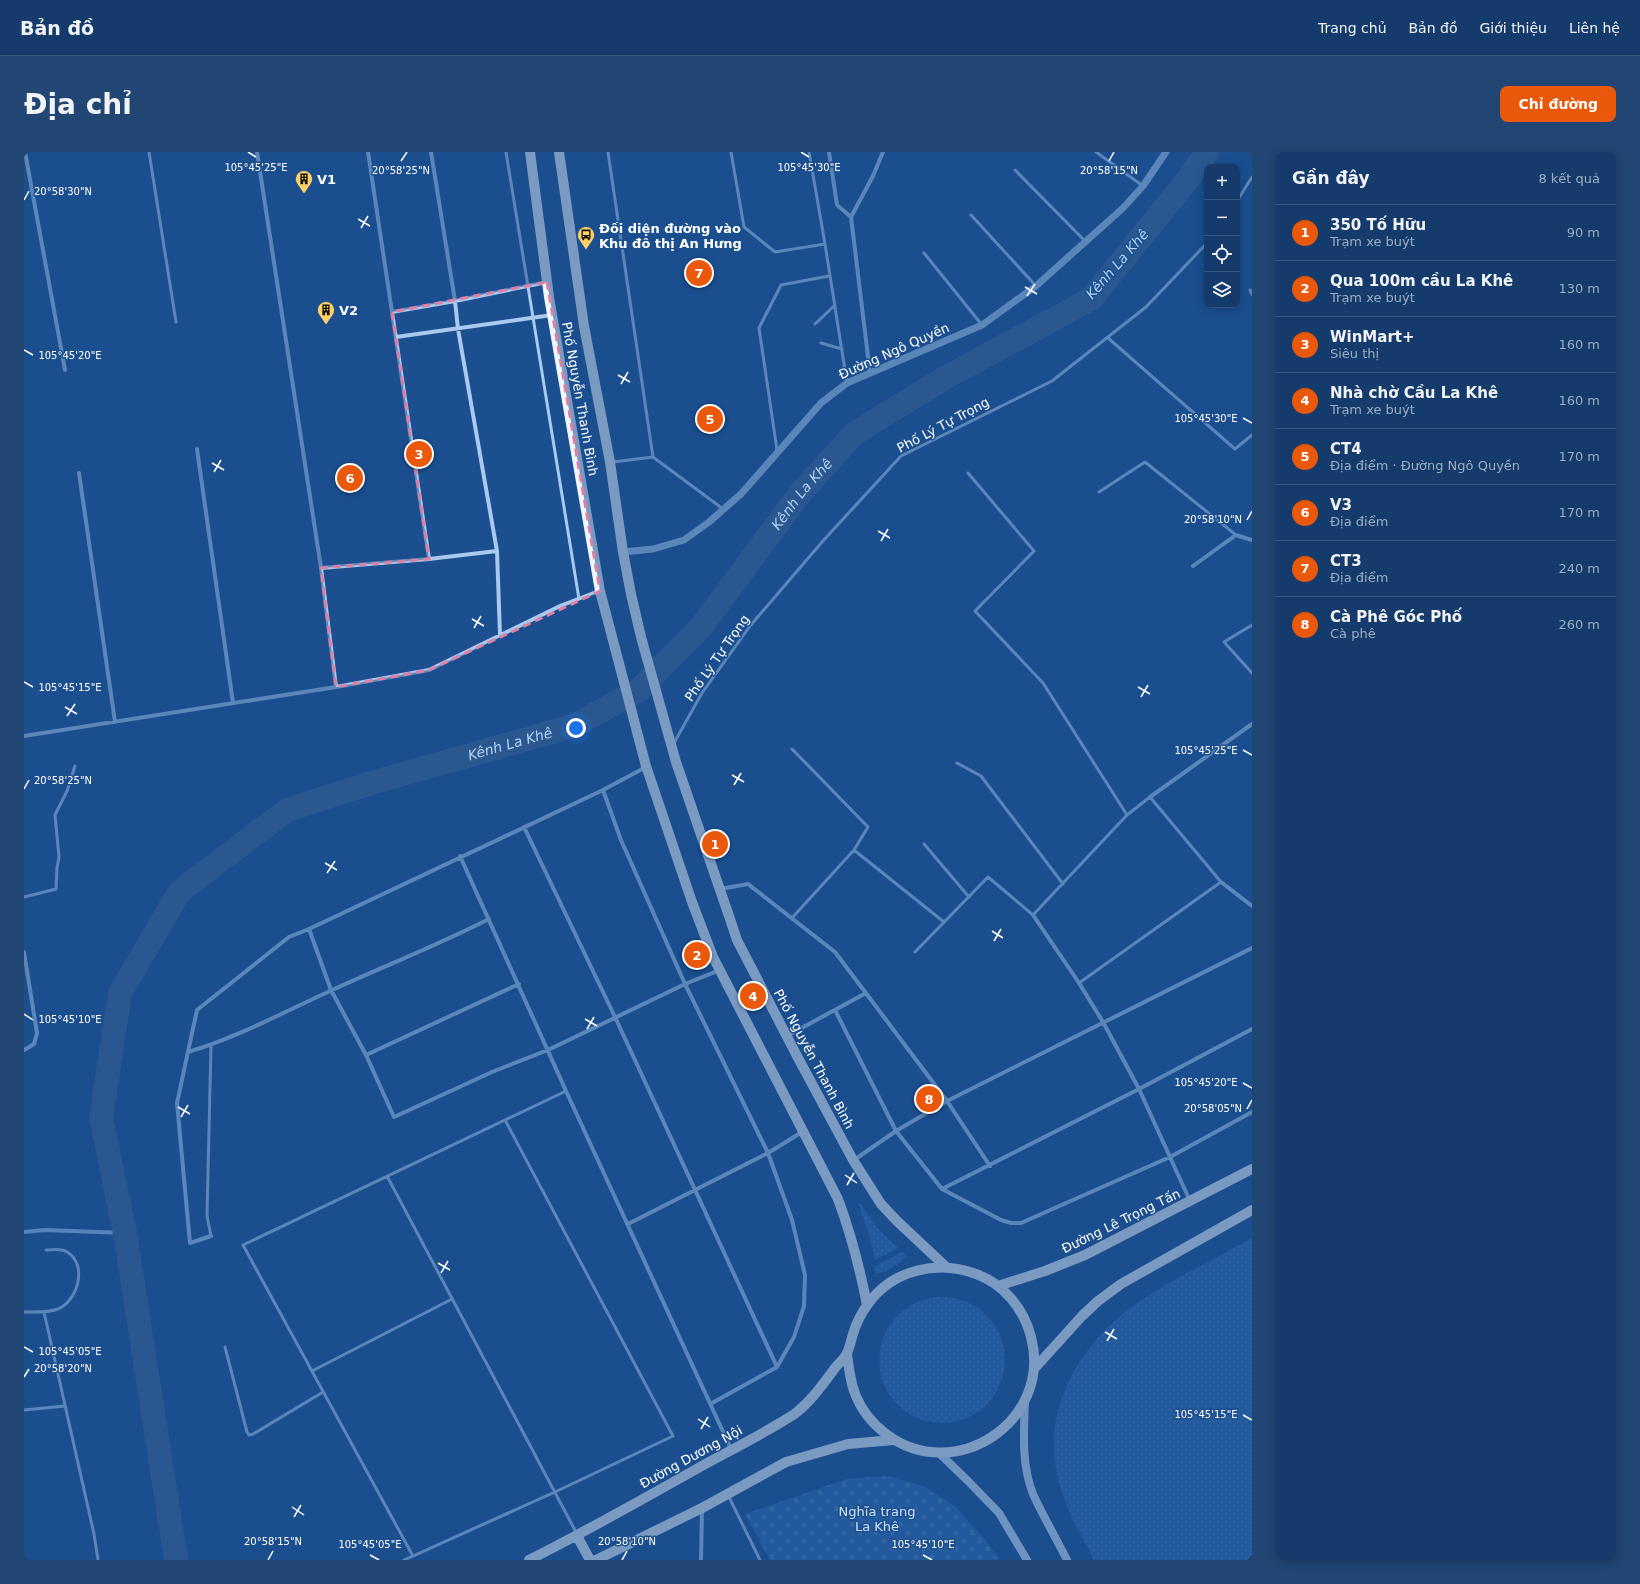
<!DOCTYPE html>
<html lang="vi">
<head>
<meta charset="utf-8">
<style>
  :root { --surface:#143b6b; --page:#214673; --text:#f1f3f6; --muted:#9dadc1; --line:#33557e; --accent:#ea580c }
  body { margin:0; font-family:"DejaVu Sans",sans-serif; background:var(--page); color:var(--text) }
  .controls { position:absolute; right:12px; top:12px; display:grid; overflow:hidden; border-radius:8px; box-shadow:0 2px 10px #0003 }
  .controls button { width:36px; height:36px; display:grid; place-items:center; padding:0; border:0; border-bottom:1px solid var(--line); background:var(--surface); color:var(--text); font:20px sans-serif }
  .you { position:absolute; left:552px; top:576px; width:14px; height:14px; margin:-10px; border:3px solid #fff; border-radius:50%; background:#1a73e8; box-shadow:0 0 0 6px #1a73e833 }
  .badge { display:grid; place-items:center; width:26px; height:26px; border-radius:50%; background:var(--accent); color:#fff; font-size:13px; font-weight:700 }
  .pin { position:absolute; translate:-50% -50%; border:2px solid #fff; box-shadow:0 1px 4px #0006 }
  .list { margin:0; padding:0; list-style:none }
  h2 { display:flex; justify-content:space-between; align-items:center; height:52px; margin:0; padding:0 16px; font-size:17px }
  h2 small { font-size:13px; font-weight:400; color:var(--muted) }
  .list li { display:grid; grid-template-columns:26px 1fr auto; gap:12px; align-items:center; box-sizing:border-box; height:56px; padding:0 16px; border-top:1px solid var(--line) }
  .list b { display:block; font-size:15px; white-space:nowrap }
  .list p { margin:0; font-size:13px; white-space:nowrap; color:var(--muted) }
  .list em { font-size:13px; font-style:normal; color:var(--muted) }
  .icon { flex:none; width:22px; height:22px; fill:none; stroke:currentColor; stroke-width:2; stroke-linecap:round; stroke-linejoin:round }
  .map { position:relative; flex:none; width:1228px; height:1408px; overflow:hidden; border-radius:8px }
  header { display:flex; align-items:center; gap:24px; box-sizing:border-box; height:56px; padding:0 20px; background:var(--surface); border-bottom:1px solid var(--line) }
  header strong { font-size:19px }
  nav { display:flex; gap:22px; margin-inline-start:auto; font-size:14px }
  .intro { display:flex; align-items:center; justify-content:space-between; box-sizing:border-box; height:96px; padding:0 24px }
  h1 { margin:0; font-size:28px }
  .button { padding:10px 18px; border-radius:8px; background:var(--accent); color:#fff; font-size:14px; font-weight:700 }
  main { display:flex; gap:24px; padding:0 24px }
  aside { flex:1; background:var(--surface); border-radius:8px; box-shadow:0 2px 10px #0003 }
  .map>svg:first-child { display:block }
  .grass { fill:url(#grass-dots) }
  .cemetery { fill:url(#cemetery-stones) }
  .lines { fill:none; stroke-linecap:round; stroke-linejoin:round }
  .stream { stroke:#9cc4f0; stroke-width:4 }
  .river { stroke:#3c6290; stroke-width:24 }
  .service { stroke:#a9c9ee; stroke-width:3 }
  .minor { stroke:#a9c9ee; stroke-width:4 }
  .tertiary { stroke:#a9c9ee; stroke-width:7 }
  .secondary { stroke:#d6e6fa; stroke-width:8 }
  .primary { stroke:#f0f6ff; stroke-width:10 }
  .marked { fill:none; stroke:#dd80a5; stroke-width:3; stroke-dasharray:8 5; stroke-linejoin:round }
  .ticks { fill:none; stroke:#fff; stroke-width:1.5 }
  .labels { text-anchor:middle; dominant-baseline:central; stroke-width:3; stroke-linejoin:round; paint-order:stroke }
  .poi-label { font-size:13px; font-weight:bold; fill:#fff; stroke:#1b4f8f; text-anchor:start }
  .street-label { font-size:13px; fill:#fff; stroke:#1b4f8f }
  .park-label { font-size:13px; fill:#cfe3fa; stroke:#1b4f8f }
  .water-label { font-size:14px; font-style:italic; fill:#b5d3f5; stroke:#1b4f8f }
  .ticks-label { font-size:10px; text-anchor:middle; fill:#fff; stroke:#1b4f8f; stroke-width:3; stroke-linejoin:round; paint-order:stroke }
</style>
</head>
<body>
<header>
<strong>Bản đồ</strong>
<nav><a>Trang chủ</a><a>Bản đồ</a><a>Giới thiệu</a><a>Liên hệ</a></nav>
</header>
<div class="intro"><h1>Địa chỉ</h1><a class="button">Chỉ đường</a></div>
<main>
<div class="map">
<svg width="1228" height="1408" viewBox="0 0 1228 1408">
  <defs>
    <pattern id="grass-dots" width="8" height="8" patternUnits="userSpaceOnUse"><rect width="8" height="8" fill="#2e69ad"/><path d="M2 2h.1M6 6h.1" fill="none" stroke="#4d80b9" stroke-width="1.8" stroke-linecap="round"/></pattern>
    <pattern id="cemetery-stones" width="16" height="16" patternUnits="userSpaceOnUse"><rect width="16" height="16" fill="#2e69ad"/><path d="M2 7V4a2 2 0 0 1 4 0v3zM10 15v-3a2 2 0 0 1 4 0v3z" fill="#4d80b9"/></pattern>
  </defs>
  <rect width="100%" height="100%" fill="#1b4f8f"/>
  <!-- grass -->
  <path class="grass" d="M836,1051L854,1077L874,1096L851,1108L845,1082L834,1052Z
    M1228,1086V1408H1070C1054,1377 1035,1346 1031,1310C1023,1249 1058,1193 1105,1157C1122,1143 1142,1133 1161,1122C1184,1110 1206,1098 1228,1086Z
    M878,1100L882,1104C881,1110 857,1123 851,1121L850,1115Z
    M855 1208a63 63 0 1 1 126 0a63 63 0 1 1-126 0Z"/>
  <!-- cemetery -->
  <path class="cemetery" d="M865,1324L899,1334L932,1355L962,1389L975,1408H746L721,1362L823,1327Z"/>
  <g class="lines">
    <!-- stream -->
    <path class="stream" d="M0,1080L21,1078L101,1081"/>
    <!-- river -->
    <path class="river" id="s1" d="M152,1408L101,1081L77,966L96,841L156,739L263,658L347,631L549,574L615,538L677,475L778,339L831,281L919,227L1067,147L1165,26L1183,0"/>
    <!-- service -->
    <path class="service" d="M125,0L152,170
      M482,0L555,447
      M584,0L629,305
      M707,0L720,75L751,100L801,92
      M785,0L801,92L823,231
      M1072,0L1119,34
      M991,18L1062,90
      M1213,49L1228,25
      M947,63L1012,134
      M900,101L958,173
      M1226,138L1228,142
      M791,172L811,153
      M1084,186L1211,297L1228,283
      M797,191L818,197
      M753,298L735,176L757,133L805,124
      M589,310L629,305L699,357
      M944,321L1010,399L951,459L1019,531L1103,663
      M1075,340L1121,310L1212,383
      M1228,473L1200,490L1228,521
      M650,591L678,541L726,474L798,390L877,304L1028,229L1122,155L1183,91
      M768,597L844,675L830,698L920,770
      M933,611L957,624L1039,732
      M900,692L945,745
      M0,745L32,737L33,716L35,705L31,663L43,639L51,614
      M768,766L830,698
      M891,800L964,725L1009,763L1103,663L1126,645L1197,730L1055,831
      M187,893L183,1064L187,1084
      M363,1024L553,1382
      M0,1160C11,1160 23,1161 34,1157C54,1149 64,1112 43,1100C37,1096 29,1098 22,1098
      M20,1160L70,1382L74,1408
      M201,1195L223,1280L225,1283L229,1282L299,1240
      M288,1219L428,1147
      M0,1258L41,1254
      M704,1343L736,1408
      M389,1404L219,1093L542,939
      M380,1408L531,1340L649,1284L481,968"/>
    <!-- minor -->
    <path class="minor" d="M1,0L41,218
      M233,0L297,416L312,535
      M344,0L405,407
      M407,0L431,149L434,177L473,399L476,483
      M805,0L813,53L827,65L846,221
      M827,65L849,24L859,0
      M368,160L431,149L523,130
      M372,185L528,163
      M173,297L209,551
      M55,321L91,570
      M1169,414L1212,383L1228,388
      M297,416L405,407L473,399
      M0,584L312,535L405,518L536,454L575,439
      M579,638L597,688L661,832L744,1001L768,1068L781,1123L780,1154L770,1185L753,1215L688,1251
      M1126,645L1228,572
      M500,675L591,865L753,1215
      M436,704L542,939L707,1297
      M1197,730L1228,754
      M696,737L724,732L811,800L923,949L966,1014
      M1009,763L1055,831L1079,870L1115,937L1166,1049
      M285,777L307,838L342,903L370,965L468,920L524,898L661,832L696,818
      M0,800L13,881L10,892L0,898
      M811,858L872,979L918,1037L977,1068L987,1071H997L1146,1005L1228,960
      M763,884L842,841
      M164,900C212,886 258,861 304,840C358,815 412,794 465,767
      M342,903L495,832
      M830,1008L872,979L923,949L1228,796
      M918,1037L1115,937L1228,877
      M604,1072L744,1001L778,980
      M187,1084L166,1091L153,951L173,858L265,785L285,777L579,638L622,615
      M677,1408L678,1356"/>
    <!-- tertiary -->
    <path class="tertiary" d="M599,400L629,397L660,388L685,370L717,342L797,251L823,231L958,173L1012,134L1099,56L1119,34L1142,0"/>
    <!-- secondary -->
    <path class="secondary" d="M1001,1247C1000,1279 997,1312 1009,1342C1019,1364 1032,1386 1043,1408
      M915,1301L944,1329L975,1361L1003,1408"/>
    <!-- primary -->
    <path class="primary" d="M506,0L525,145L576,439L622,614L668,750L689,805L814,1047C827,1082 836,1117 843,1153
      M535,0L560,174L586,310L599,400L607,442L617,485L652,610L705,764L713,788L773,904L829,1008L857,1052L873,1069L922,1115
      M974,1134L1021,1119L1061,1103L1228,1017
      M1010,1217L1058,1164L1074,1149L1097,1132L1228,1058
      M553,1384L566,1408
      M505,1408C563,1379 619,1347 676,1315C707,1298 739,1282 769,1263C786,1251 799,1232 811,1216C815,1211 821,1206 823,1201C826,1195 827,1188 829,1182C832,1172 838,1160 844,1152C869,1117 914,1108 952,1122C980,1132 1000,1157 1007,1185C1029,1269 931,1334 862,1282C849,1272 838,1259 832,1244C826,1231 825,1216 823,1202
      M572,1408L678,1356L762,1310L824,1292L869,1288"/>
  </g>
  <!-- marked area -->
  <path d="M0 0H1228V1408H0ZM523,130L576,439L405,518L312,535L297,416L405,407L368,160Z" fill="#1b4f8f" fill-opacity=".55" fill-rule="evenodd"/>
  <path class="marked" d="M523,130L576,439L405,518L312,535L297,416L405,407L368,160Z"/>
  <!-- ticks -->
  <path class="ticks" d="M224,0L232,5M777,0L785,5M377,9L383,0M1085,9L1090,0M0,48L5,39M334,67L346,74M337,76L344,64M1001,135L1013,142M1003,144L1011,132M0,198L9,203M594,223L606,230M597,232L604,220M1219,266L1228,271M188,311L200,318M190,320L197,308M1223,368L1228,359M854,379L866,386M857,389L864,377M448,467L460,474M450,476L457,464M0,530L9,535M1114,535L1126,542M1117,545L1124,533M41,555L53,562M43,564L51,552M1219,598L1228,603M708,623L720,630M710,633L717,621M0,637L5,628M301,711L313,718M303,721L311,709M968,779L979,786M970,789L977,777M0,862L9,868M561,867L573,874M563,877L570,865M1219,931L1228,936M154,955L166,962M1223,957L1228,948M157,965L164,953M821,1023L833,1031M823,1033L830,1021M414,1111L426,1118M417,1121L424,1109M1081,1180L1093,1187M1083,1189L1090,1177M0,1195L9,1200M0,1225L5,1217M1219,1263L1228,1268M674,1267L686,1275M677,1277L684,1265M268,1355L280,1363M270,1365L277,1353M346,1403L355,1408M899,1403L908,1408M244,1408L249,1399M598,1408L603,1399"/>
  <!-- icons -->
  <defs>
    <symbol id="building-pin" viewBox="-11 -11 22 30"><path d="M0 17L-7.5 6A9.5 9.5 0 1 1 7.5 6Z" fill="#ffd166" stroke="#1b4f8f"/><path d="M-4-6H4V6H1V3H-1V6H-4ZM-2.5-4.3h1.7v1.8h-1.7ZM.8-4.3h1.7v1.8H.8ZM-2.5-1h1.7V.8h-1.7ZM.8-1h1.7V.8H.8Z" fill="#111"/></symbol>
    <symbol id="bus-pin" viewBox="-11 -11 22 30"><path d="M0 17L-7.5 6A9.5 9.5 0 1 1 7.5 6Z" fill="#ffd166" stroke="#1b4f8f"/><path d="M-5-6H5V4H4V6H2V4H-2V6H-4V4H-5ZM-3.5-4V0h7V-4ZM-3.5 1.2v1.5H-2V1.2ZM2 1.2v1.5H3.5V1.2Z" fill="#111"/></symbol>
  </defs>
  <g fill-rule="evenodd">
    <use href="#building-pin" x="270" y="17" width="20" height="27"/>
    <use href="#bus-pin" x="552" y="73" width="20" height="27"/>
    <use href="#building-pin" x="292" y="148" width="20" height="27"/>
  </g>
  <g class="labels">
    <!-- poi labels -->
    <g class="poi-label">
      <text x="293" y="27">V1</text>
      <text x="575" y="76">Đối diện đường vào<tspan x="575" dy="15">Khu đô thị An Hưng</tspan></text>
      <text x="315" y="158">V2</text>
    </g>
    <!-- street labels -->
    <g class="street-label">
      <text transform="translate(870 199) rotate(-24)">Đường Ngô Quyền</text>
      <text transform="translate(556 247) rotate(80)">Phố Nguyễn Thanh Bình</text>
      <text transform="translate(919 273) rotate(-28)">Phố Lý Tự Trọng</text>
      <text transform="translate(693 506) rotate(-55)">Phố Lý Tự Trọng</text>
      <text transform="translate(790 907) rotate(62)">Phố Nguyễn Thanh Bình</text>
      <text transform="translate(1097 1069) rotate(-26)">Đường Lê Trọng Tấn</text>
      <text transform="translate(667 1305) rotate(-29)">Đường Dương Nội</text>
    </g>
    <!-- park labels -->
    <g class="park-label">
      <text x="853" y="1359">Nghĩa trang<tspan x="853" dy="15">La Khê</tspan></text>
    </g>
    <!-- water labels -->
    <g class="water-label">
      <text transform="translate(1093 112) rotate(-49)">Kênh La Khê</text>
      <text stroke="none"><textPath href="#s1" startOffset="1456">Kênh La Khê</textPath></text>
      <text stroke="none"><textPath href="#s1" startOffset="1060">Kênh La Khê</textPath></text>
    </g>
  </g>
  <g class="ticks-label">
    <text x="232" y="19">105°45'25"E</text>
    <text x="785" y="19">105°45'30"E</text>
    <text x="377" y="22">20°58'25"N</text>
    <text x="1085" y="22">20°58'15"N</text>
    <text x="39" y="43">20°58'30"N</text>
    <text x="46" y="207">105°45'20"E</text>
    <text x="1182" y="270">105°45'30"E</text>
    <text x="1189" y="371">20°58'10"N</text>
    <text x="46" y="539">105°45'15"E</text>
    <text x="1182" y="602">105°45'25"E</text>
    <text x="39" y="632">20°58'25"N</text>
    <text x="46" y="871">105°45'10"E</text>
    <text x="1182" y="934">105°45'20"E</text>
    <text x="1189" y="960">20°58'05"N</text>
    <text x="46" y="1203">105°45'05"E</text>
    <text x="39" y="1220">20°58'20"N</text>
    <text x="1182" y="1266">105°45'15"E</text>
    <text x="249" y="1393">20°58'15"N</text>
    <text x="603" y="1393">20°58'10"N</text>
    <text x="346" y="1396">105°45'05"E</text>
    <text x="899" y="1396">105°45'10"E</text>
  </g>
</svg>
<div class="controls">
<button>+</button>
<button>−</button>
<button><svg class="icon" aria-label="locate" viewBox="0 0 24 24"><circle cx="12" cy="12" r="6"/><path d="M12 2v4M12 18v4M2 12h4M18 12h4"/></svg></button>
<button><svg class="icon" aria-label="layers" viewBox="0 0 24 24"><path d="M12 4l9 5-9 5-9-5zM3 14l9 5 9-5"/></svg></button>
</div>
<div class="you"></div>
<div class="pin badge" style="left:691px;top:692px">1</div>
<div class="pin badge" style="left:673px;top:803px">2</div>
<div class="pin badge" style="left:395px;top:302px">3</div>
<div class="pin badge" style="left:729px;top:844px">4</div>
<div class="pin badge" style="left:686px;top:267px">5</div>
<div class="pin badge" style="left:326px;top:326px">6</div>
<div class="pin badge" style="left:675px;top:121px">7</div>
<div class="pin badge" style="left:905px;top:947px">8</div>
</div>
<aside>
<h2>Gần đây<small>8 kết quả</small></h2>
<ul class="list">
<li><span class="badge">1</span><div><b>350 Tố Hữu</b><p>Trạm xe buýt</p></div><em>90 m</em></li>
<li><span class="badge">2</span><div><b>Qua 100m cầu La Khê</b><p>Trạm xe buýt</p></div><em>130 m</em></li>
<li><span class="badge">3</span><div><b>WinMart+</b><p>Siêu thị</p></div><em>160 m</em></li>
<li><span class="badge">4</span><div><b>Nhà chờ Cầu La Khê</b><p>Trạm xe buýt</p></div><em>160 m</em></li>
<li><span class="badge">5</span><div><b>CT4</b><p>Địa điểm · Đường Ngô Quyền</p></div><em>170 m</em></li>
<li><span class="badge">6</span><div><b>V3</b><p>Địa điểm</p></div><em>170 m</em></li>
<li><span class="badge">7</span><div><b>CT3</b><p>Địa điểm</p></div><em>240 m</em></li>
<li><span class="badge">8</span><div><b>Cà Phê Góc Phố</b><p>Cà phê</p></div><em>260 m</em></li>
</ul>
</aside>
</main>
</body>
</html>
